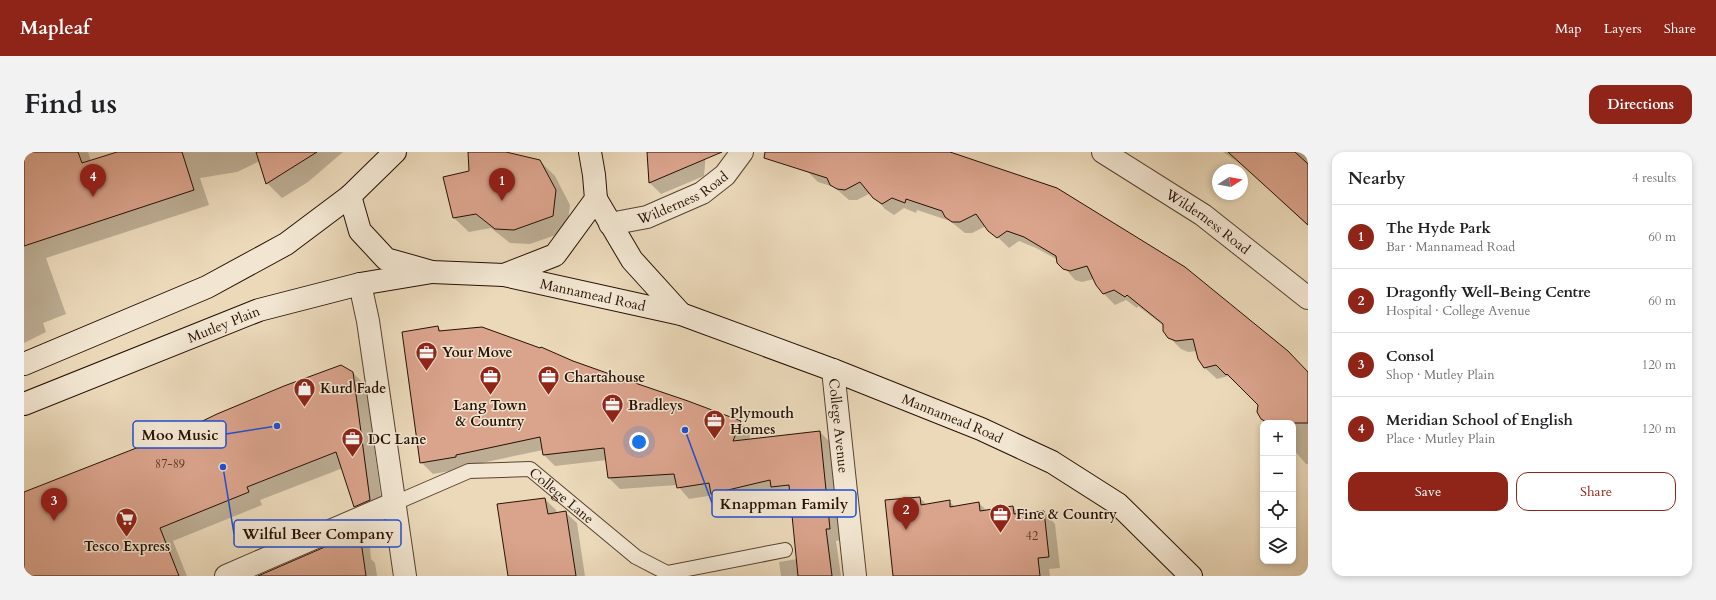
<!DOCTYPE html>
<html lang="en">
<head>
<meta charset="utf-8">
<style>
  :root { --surface:#fff; --page:#f2f2f2; --text:#202124; --muted:#757577; --line:#e0e0e0; --accent:#8f2418 }
  body { margin:0; font-family:Cardo,serif; background:var(--page); color:var(--text) }
  .controls { position:absolute; right:12px; bottom:12px; display:grid; overflow:hidden; border-radius:8px; box-shadow:0 2px 6px #0003 }
  .controls button { width:36px; height:36px; display:grid; place-items:center; padding:0; border:0; border-bottom:1px solid var(--line); background:var(--surface); color:var(--text); font:20px sans-serif }
  .compass { position:absolute; left:1188px; top:12px; width:36px; height:36px; border-radius:50%; background:var(--surface); box-shadow:0 2px 6px #0003; rotate:79deg }
  .you { position:absolute; left:615px; top:290px; width:14px; height:14px; margin:-10px; border:3px solid #fff; border-radius:50%; background:#1a73e8; box-shadow:0 0 0 6px #1a73e833 }
  .badge { display:grid; place-items:center; width:26px; height:26px; border-radius:50%; background:var(--accent); color:#fff; font-size:13px; font-weight:700 }
  .pin { position:absolute; translate:-50% -33px; filter:drop-shadow(0 1px 2px #0008) }
  .pin::after { content:''; position:absolute; top:21px; width:14px; height:12px; background:inherit; clip-path:polygon(0 0,100% 0,50% 100%) }
  .list { margin:0; padding:0; list-style:none }
  h2 { display:flex; justify-content:space-between; align-items:center; height:52px; margin:0; padding:0 16px; font-size:17px }
  h2 small { font-size:13px; font-weight:400; color:var(--muted) }
  .list li { display:grid; grid-template-columns:26px 1fr auto; gap:12px; align-items:center; box-sizing:border-box; height:64px; padding:0 16px; border-top:1px solid var(--line) }
  .list b { display:block; font-size:15px; white-space:nowrap }
  .list p { margin:0; font-size:13px; white-space:nowrap; color:var(--muted) }
  .list em { font-size:13px; font-style:normal; color:var(--muted) }
  .actions { display:flex; gap:8px; padding:12px 16px }
  .actions a { flex:1; padding:9px 0; border:1px solid var(--accent); border-radius:12px; text-align:center; font-size:14px; color:var(--accent) }
  .actions .main { background:var(--accent); color:#fff }
  .icon { flex:none; width:22px; height:22px; fill:none; stroke:currentColor; stroke-width:2; stroke-linecap:round; stroke-linejoin:round }
  .map { position:relative; flex:none; width:1284px; height:424px; overflow:hidden; border-radius:12px }
  header { display:flex; align-items:center; gap:24px; box-sizing:border-box; height:56px; padding:0 20px; background:var(--accent); color:#fff }
  header strong { font-size:19px }
  nav { display:flex; gap:22px; margin-inline-start:auto; font-size:14px }
  .intro { display:flex; align-items:center; justify-content:space-between; box-sizing:border-box; height:96px; padding:0 24px }
  h1 { margin:0; font-size:28px }
  .button { padding:10px 18px; border-radius:12px; background:var(--accent); color:#fff; font-size:14px; font-weight:700 }
  main { display:flex; gap:24px; padding:0 24px }
  aside { flex:1; background:var(--surface); border-radius:12px; box-shadow:0 2px 6px #0003 }
  .map>svg:first-child { display:block }
  .shadow { fill:#0003 }
  .building { fill:#daa38c; stroke:#271004 }
  .lines { fill:none; stroke-linecap:round; stroke-linejoin:round }
  .service-casing { stroke:#584232; stroke-width:16 }
  .minor-casing { stroke:#584232; stroke-width:24 }
  .secondary-casing { stroke:#271004; stroke-width:24 }
  .service { stroke:#f2e6d2; stroke-width:14 }
  .minor { stroke:#f2e6d2; stroke-width:22 }
  .secondary { stroke:#f2e6d2; stroke-width:22 }
  .labels { text-anchor:middle; dominant-baseline:central; stroke-width:3; stroke-linejoin:round; paint-order:stroke }
  .number-label { font-size:12px; fill:#543526 }
  .street-label { font-size:14px; fill:#271004; stroke:#f2e6d2 }
  .poi-label { font-size:14px; font-weight:bold; fill:#271004; stroke:#f2e6d2; text-anchor:start }
  .leader { fill:none; stroke:#1d4ed8; stroke-width:1.5 }
  .callout-dot { fill:#1d4ed8; stroke:#f2e6d2; stroke-width:1.5 }
  .callout { fill:#f2e6d2; stroke:#1d4ed8; stroke-width:1.5 }
  .callout-label { font-size:15px; text-anchor:middle; font-weight:bold; fill:#271004 }
</style>
</head>
<body>
<header>
<strong>Mapleaf</strong>
<nav><a>Map</a><a>Layers</a><a>Share</a></nav>
</header>
<div class="intro"><h1>Find us</h1><a class="button">Directions</a></div>
<main>
<div class="map">
<svg width="1284" height="424" viewBox="0 0 1284 424">
  <rect width="100%" height="100%" fill="#ebd9ba"/>
  <filter id="stains"><feTurbulence type="fractalNoise" baseFrequency=".005" numOctaves="4"/><feColorMatrix values="0 0 0 0 .2 0 0 0 0 .09 0 0 0 0 .02 0 0 0 .5 -.17"/></filter>
  <radialGradient id="worn" r=".72"><stop offset=".6" stop-color="#630" stop-opacity="0"/><stop offset="1" stop-color="#630" stop-opacity=".3"/></radialGradient>
  <!-- shadow -->
  <path class="shadow" d="M0,0H64L67,9L96,0H319L284,30L258,46L243,31L236,9L213,20L176,26L185,53L22,106L42,162L19,171L22,180L0,191Z
    M445,0H480L516,9L531,24L546,53L543,79L506,92L486,91L467,76L445,80L430,66L446,20Z
    M624,0H682L680,24L637,42L626,31Z
    M788,0H923L1284,221V312H1282L1269,297V271H1243L1238,266L1235,252L1204,224L1193,227L1181,216L1173,199L1164,200L1157,197L1145,185L1140,174L1114,154L1113,156L1102,148L1091,153L1080,142L1070,127L1058,130L1051,128L1034,108L1012,96L995,89L985,96L962,74L948,81H941L926,69L893,58L892,61L880,56L870,63L861,57L847,41L833,48H825L810,35L794,30L783,19Z
    M1199,0H1284V74L1222,16Z
    M414,175L418,180L716,270L727,281L725,288L796,280L807,291L817,388L812,389L817,424H757L755,410L773,407L767,345L759,346L754,340L699,353L690,343L665,347L653,333L596,337L585,326L583,308L531,314L520,303L519,298L443,314V316L409,322L397,310Z
    M329,221L342,234L359,361L344,368L331,355L319,316L236,348L238,353L149,389L163,424H0V342Z
    M896,346L903,353L925,349L931,355L955,351L963,359L989,355L997,363L1020,360L1031,372L1036,416L1025,417L1026,424H870Z
    M521,347L532,358L533,362L541,360L553,371L561,424H487Z
    M332,382L346,396L347,407L351,411L353,424H236Z"/>
  <!-- building -->
  <path class="building" d="M0,0H54L58,11L93,0H158L170,38L0,94Z
    M232,0H293L242,32Z
    M444,0H482L516,8L532,38L529,64L490,78L471,77L452,62L429,66L419,25L445,19Z
    M623,0H698L625,31Z
    M741,0H926L1033,36L1161,115L1264,199L1284,220V271H1244L1237,267L1233,260L1234,253L1203,222L1202,223L1192,213L1180,216L1174,207L1169,187L1152,189L1144,186L1139,179V172L1103,143L1101,145L1090,138L1079,142L1072,133L1063,114L1046,119L1039,117L1033,111L1032,104L1000,85L983,79L973,86L964,79L952,62L936,70H928L921,65L918,59L882,47L881,51L868,46L858,52L849,46L836,30L821,38L813,37L806,33L803,26L740,6Z
    M1204,0H1271L1284,12V73Z
    M414,174L415,179L458,175L516,196L517,195L549,209L614,232L664,249L717,269L709,289L796,279L806,377H802L808,424H774L765,333L747,335L746,328L687,342L685,331L653,336L650,322L584,326L580,296L519,303L516,285L432,303V305L396,311L378,180Z
    M317,213L329,220L346,348L330,355L312,300L223,335L225,340L136,376L155,424H0V340L166,275L193,262L260,234Z
    M896,345L897,353L926,348V355L955,350L956,359L989,354L990,362L1020,359L1025,405L1014,406L1016,424H869L861,348Z
    M521,346L524,362L542,359L552,424H484L473,352Z
    M333,381L334,393L338,396L342,424H234Z"/>
  <g class="lines">
    <defs>
      <g id="service">
        <path id="s1" d="M371,351L445,319L506,317L612,405L643,421L644,424"/>
        <path d="M643,421L761,398"/>
      </g>
      <g id="minor">
        <path id="s2" d="M1079,0L1179,63L1284,146"/>
        <path id="s3" d="M586,72L623,65L678,41L701,23L718,0"/>
        <path d="M336,132L344,169L381,424"/>
        <path id="s4" d="M809,218L831,424"/>
        <path d="M202,424L371,351"/>
      </g>
      <g id="secondary">
        <path d="M326,44L336,79L362,107L408,120L480,123L531,103L572,47L570,23L566,0"/>
        <path d="M572,47L608,108L657,162"/>
        <path id="s5" d="M480,123L657,162L809,218L957,277L1028,310L1094,352L1167,424"/>
        <path d="M0,212L183,135L262,92L326,44L371,0"/>
        <path id="s6" d="M0,252L235,158L336,132L408,120"/>
      </g>
    </defs>
    <!-- service casing -->
    <use href="#service" class="service-casing"/>
    <!-- minor casing -->
    <use href="#minor" class="minor-casing"/>
    <!-- secondary casing -->
    <use href="#secondary" class="secondary-casing"/>
    <!-- service -->
    <use href="#service" class="service"/>
    <!-- minor -->
    <use href="#minor" class="minor"/>
    <!-- secondary -->
    <use href="#secondary" class="secondary"/>
  </g>
  <!-- icons -->
  <defs>
    <symbol id="office-pin" viewBox="-11 -11 22 30"><path d="M0 17L-7.5 6A9.5 9.5 0 1 1 7.5 6Z" fill="#8f2418" stroke="#f2e6d2"/><path d="M-6-3h4V-5.5h4V-3h4V5H-6ZM-1-4.5V-3h2v-1.5ZM-6 0V1H6V0Z" fill="#fff"/></symbol>
    <symbol id="shop-pin" viewBox="-11 -11 22 30"><path d="M0 17L-7.5 6A9.5 9.5 0 1 1 7.5 6Z" fill="#8f2418" stroke="#f2e6d2"/><path d="M-5-2.5h2.3a2.7 3.5 0 0 1 5.4 0H5L5.5 6h-11ZM-1.5-2.5h3a1.5 2.3 0 0 0-3 0Z" fill="#fff"/></symbol>
    <symbol id="supermarket-pin" viewBox="-11 -11 22 30"><path d="M0 17L-7.5 6A9.5 9.5 0 1 1 7.5 6Z" fill="#8f2418" stroke="#f2e6d2"/><path d="M-6-5.5h2.5l.6 2H6L4.5 2H-2.5L-4.4-4H-6ZM-1.5 3.2a1.3 1.3 0 1 0 .1 0ZM3 3.2a1.3 1.3 0 1 0 .1 0Z" fill="#fff"/></symbol>
  </defs>
  <g fill-rule="evenodd">
    <use href="#office-pin" x="390" y="188" width="25" height="34"/>
    <use href="#office-pin" x="454" y="212" width="25" height="34"/>
    <use href="#office-pin" x="512" y="212" width="25" height="34"/>
    <use href="#shop-pin" x="268" y="224" width="25" height="34"/>
    <use href="#office-pin" x="576" y="240" width="25" height="34"/>
    <use href="#office-pin" x="678" y="256" width="25" height="34"/>
    <use href="#office-pin" x="316" y="274" width="25" height="34"/>
    <use href="#office-pin" x="964" y="350" width="25" height="34"/>
    <use href="#supermarket-pin" x="90" y="354" width="25" height="34"/>
  </g>
  <g class="labels">
    <!-- number labels -->
    <g class="number-label">
      <text x="146" y="312">87-89</text>
      <text x="1008" y="384">42</text>
    </g>
    <!-- street labels -->
    <g class="street-label">
      <text stroke="none"><textPath href="#s3" startOffset="78">Wilderness Road</textPath></text>
      <text stroke="none"><textPath href="#s2" startOffset="126">Wilderness Road</textPath></text>
      <text stroke="none"><textPath href="#s5" startOffset="91">Mannamead Road</textPath></text>
      <text stroke="none"><textPath href="#s6" startOffset="215">Mutley Plain</textPath></text>
      <text stroke="none"><textPath href="#s5" startOffset="472">Mannamead Road</textPath></text>
      <text stroke="none"><textPath href="#s4" startOffset="56">College Avenue</textPath></text>
      <text stroke="none"><textPath href="#s1" startOffset="183">College Lane</textPath></text>
    </g>
    <!-- poi labels -->
    <g class="poi-label">
      <text x="418" y="200">Your Move</text>
      <text x="540" y="225">Chartahouse</text>
      <text x="296" y="236">Kurd Fade</text>
      <text x="466" y="253" text-anchor="middle">Lang Town<tspan x="466" dy="16">&amp; Country</tspan></text>
      <text x="604" y="253">Bradleys</text>
      <text x="706" y="261">Plymouth<tspan x="706" dy="16">Homes</tspan></text>
      <text x="344" y="287">DC Lane</text>
      <text x="992" y="362">Fine &amp; Country</text>
      <text x="103" y="394" text-anchor="middle">Tesco Express</text>
    </g>
  </g>
  <!-- callouts -->
  <path class="leader" d="M253 274L202 282M661 278L688 351M199 315L210 382"/>
  <g class="callout-dot">
    <circle cx="253" cy="274" r="4"/>
    <circle cx="661" cy="278" r="4"/>
    <circle cx="199" cy="315" r="4"/>
  </g>
  <g class="callout">
    <rect x="109" y="269" width="93" height="27" rx="4"/>
    <rect x="688" y="338" width="144" height="27" rx="4"/>
    <rect x="210" y="368" width="167" height="27" rx="4"/>
  </g>
  <g class="callout-label">
    <text x="156" y="288">Moo Music</text>
    <text x="760" y="357">Knappman Family</text>
    <text x="294" y="387">Wilful Beer Company</text>
  </g>
  <rect width="100%" height="100%" filter="url(#stains)"/>
  <rect width="100%" height="100%" fill="url(#worn)"/>
</svg>
<div class="controls">
<button>+</button>
<button>−</button>
<button><svg class="icon" aria-label="locate" viewBox="0 0 24 24"><circle cx="12" cy="12" r="6"/><path d="M12 2v4M12 18v4M2 12h4M18 12h4"/></svg></button>
<button><svg class="icon" aria-label="layers" viewBox="0 0 24 24"><path d="M12 4l9 5-9 5-9-5zM3 14l9 5 9-5"/></svg></button>
</div>
<svg class="compass" viewBox="-18 -18 36 36"><path d="M0-13l5 13h-10z" fill="#e53935"/><path d="M0 13l5-13h-10z" fill="#757577"/></svg>
<div class="you"></div>
<div class="pin badge" style="left:478px;top:49px">1</div>
<div class="pin badge" style="left:882px;top:378px">2</div>
<div class="pin badge" style="left:30px;top:369px">3</div>
<div class="pin badge" style="left:69px;top:45px">4</div>
</div>
<aside>
<h2>Nearby<small>4 results</small></h2>
<ul class="list">
<li><span class="badge">1</span><div><b>The Hyde Park</b><p>Bar · Mannamead Road</p></div><em>60 m</em></li>
<li><span class="badge">2</span><div><b>Dragonfly Well-Being Centre</b><p>Hospital · College Avenue</p></div><em>60 m</em></li>
<li><span class="badge">3</span><div><b>Consol</b><p>Shop · Mutley Plain</p></div><em>120 m</em></li>
<li><span class="badge">4</span><div><b>Meridian School of English</b><p>Place · Mutley Plain</p></div><em>120 m</em></li>
</ul>
<div class="actions"><a class="main">Save</a><a>Share</a></div>
</aside>
</main>
</body>
</html>
